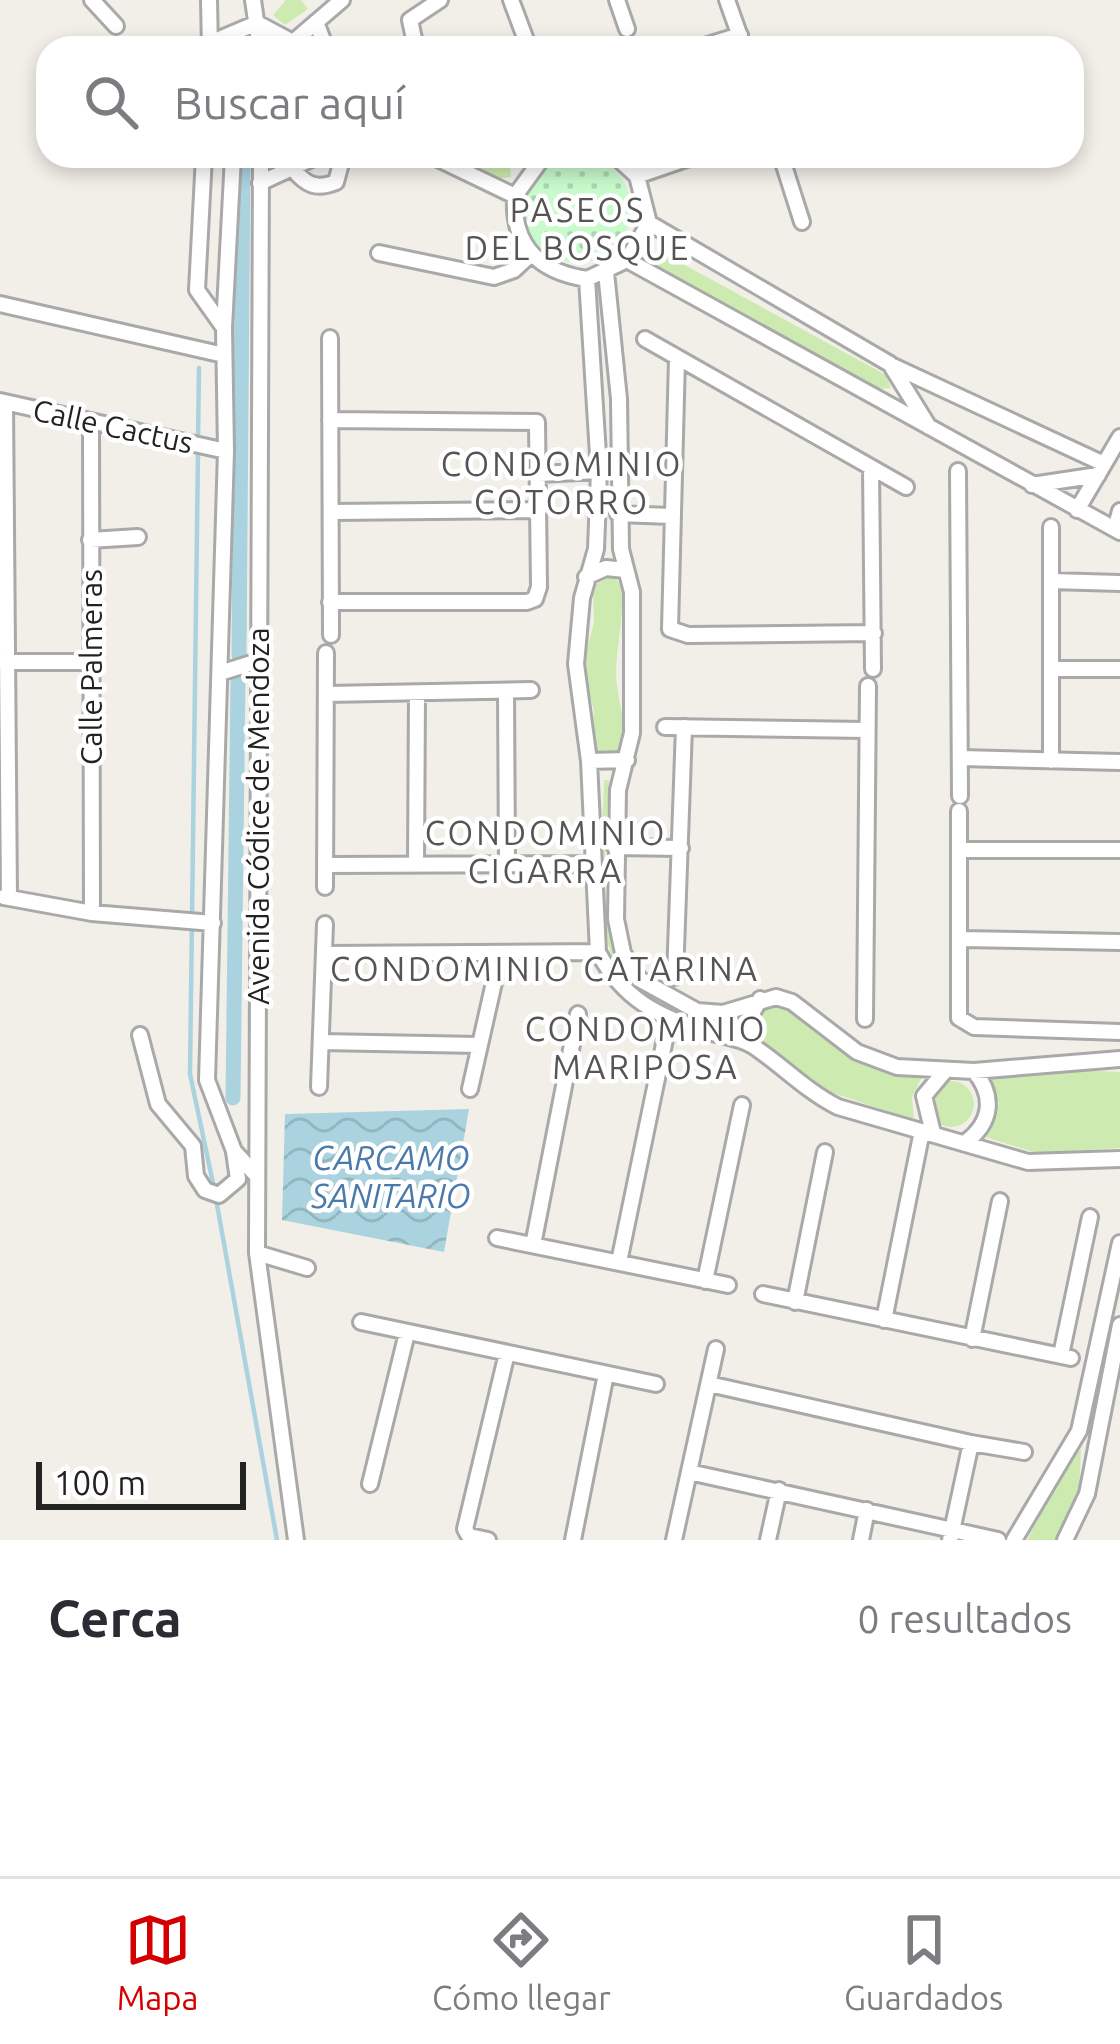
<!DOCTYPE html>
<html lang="es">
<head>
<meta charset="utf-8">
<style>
  :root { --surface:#fff; --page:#f7f7f7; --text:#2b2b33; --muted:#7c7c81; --line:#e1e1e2; --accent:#d40000 }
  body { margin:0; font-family:Ubuntu,sans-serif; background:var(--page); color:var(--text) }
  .scale { position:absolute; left:36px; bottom:30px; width:210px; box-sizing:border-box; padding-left:12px; border:6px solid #222; border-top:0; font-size:33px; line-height:42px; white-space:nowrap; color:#222; -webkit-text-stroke:9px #fff; paint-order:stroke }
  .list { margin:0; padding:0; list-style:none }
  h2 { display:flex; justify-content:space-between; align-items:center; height:156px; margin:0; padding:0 48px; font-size:51px }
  h2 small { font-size:39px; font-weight:400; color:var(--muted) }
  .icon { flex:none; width:66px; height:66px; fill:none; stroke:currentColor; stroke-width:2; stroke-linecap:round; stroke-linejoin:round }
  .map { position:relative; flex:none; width:1120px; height:1540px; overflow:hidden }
  .search { position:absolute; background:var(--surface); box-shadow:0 6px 18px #0003; left:36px; right:36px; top:36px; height:132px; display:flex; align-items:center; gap:30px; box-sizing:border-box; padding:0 42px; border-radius:36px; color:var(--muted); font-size:45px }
  .sheet { height:336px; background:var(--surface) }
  nav { display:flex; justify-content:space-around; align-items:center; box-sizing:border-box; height:168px; border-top:3px solid var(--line); background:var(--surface); font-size:33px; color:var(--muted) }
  nav a { display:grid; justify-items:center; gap:6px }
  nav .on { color:var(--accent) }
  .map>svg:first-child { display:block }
  .grass { fill:#cdebb0 }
  .park { fill:url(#park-dots) }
  .water { fill:url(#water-waves) }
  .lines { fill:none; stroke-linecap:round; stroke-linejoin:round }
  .stream { stroke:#aad3df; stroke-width:4.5 }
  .canal { stroke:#aad3df; stroke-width:15 }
  .minor-casing { stroke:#a9a9a9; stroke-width:20 }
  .minor { stroke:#fff; stroke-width:14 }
  .labels { text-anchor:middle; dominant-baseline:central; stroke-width:9; stroke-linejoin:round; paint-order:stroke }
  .street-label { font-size:30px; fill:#222; stroke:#fff }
  .neighbourhood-label { font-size:33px; letter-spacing:3px; fill:#555; stroke:#fff }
  .water-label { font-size:33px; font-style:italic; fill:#4a7aab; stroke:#fff }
</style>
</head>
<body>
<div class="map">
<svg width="1120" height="1540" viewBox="0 0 1120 1540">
  <defs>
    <pattern id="park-dots" width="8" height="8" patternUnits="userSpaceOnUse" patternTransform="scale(3)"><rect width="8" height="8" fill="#c8facc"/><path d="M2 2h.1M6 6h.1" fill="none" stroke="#acd6af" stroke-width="1.8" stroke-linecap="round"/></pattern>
    <pattern id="water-waves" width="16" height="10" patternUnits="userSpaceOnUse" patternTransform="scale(3)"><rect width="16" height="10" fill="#aad3df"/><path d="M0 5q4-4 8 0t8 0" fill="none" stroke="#92b5bf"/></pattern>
  </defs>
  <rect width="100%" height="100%" fill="#f2efe9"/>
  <!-- grass -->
  <path class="grass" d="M286,0H301L308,9L285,25L273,15Z
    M453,156H488L510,168L511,177L495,179Z
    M659,251L886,375L891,388L879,389L655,265Z
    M612,576L621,584C625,614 617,641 616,671C616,702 631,726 618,757H596L591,747L594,711L582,666L594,623L593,586Z
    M604,780H609C607,858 586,963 669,1008C690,1019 715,1028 740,1025V1032C716,1027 690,1023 667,1014C579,979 603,854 604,780Z
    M770,1004L784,1007L856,1061L922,1077L912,1097L914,1120L809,1085L756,1036L760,1012Z
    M1037,1068L1120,1072V1148L1037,1153L982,1136L999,1104L989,1076Z
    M928 1104a23 23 0 1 1 46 0a23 23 0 1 1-46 0Z
    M1081,1448L1079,1493L1055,1540H1027L1051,1490Z"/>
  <!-- park -->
  <path class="park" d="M523 209a54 54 0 1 1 108 0a54 54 0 1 1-108 0Z"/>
  <!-- water -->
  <path class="water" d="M469,1109L444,1252L282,1220L285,1114Z"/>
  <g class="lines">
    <!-- stream -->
    <path class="stream" d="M198,440L199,368
      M198,451L190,1074L214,1188
      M216,1199L277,1540"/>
    <!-- canal -->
    <path class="canal" d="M239,655L243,160
      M233,1098L238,679"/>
    <defs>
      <path id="minor" d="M92,0L116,26
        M209,0L210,48
        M253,0L260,48
        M511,0L529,48
        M617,0L627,29
        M727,0L744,48
        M316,22L326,48
        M257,23L304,48
        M210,43L257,23
        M286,48L342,0
        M416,48L410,20L440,0
        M698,48L740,35
        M204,156L197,290L224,328L226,451L207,1080L234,1151L256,1175
        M261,156L257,1253L296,1540
        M432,156L515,196
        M544,156L515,196C512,246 539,272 587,279L627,260L649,223L637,176L615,156
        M781,156L802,222
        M293,169C306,185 316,190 336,182L343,156
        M637,176L695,156
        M260,183L318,156
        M649,223L890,364L929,427
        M379,253L494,277L514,270L530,255
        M627,260L1120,532
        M606,272L619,399L621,549L632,592V733L618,790L616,919L623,953L639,979L697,1011L723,1013L776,997L792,1002L857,1052L897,1067L974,1071L1120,1059
        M587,279L599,471L596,549L582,598L576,664L589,761L598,952C623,999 658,1017 708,1032C723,1036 741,1038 753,1046C783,1066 806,1091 838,1107L1028,1162L1120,1159
        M0,304L224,355
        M224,328L233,156
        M330,338L331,635
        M645,339L906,487
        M677,358L670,629L688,635L874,633
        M891,365L1104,464
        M0,401L226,451
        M5,403L9,898
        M330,420L537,422L539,587L535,599L527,602H330
        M91,421L92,913
        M871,467L873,669
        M958,471L960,796
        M539,474L599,471
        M1032,485L1098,475
        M1077,510L1120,437
        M331,512L539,510
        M618,514L671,516
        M1115,529L1120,511
        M90,540L138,537
        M586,577L606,568L625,570
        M1051,581L1120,583
        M5,662H89
        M1051,669H1120
        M220,673L258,661
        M506,691L507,863
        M327,694L531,690
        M665,727L867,730
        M961,758L1120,762
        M589,761L627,760
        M1051,761V527
        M959,811V1018L974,1027L1120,1032
        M615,847L681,848
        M960,850H1120
        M416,864L417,695
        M326,865L594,864
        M325,887L326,653
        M4,897L92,913L213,923
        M960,939L1120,942
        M325,954L598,952
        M675,977L684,727
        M865,1019L868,686
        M140,1035L158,1104L193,1146L196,1176L205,1190L219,1195L238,1179L234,1152
        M321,1042L479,1045
        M750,1043L748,1021L760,999
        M319,1087L325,924
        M470,1089L500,956
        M933,1133L924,1096L945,1071
        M966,1142C992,1122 995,1096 974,1071
        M497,1238L728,1285
        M533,1245L578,1014
        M257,1253L307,1268
        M619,1262L669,1020
        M705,1281L742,1105
        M763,1294L1071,1358
        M795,1302L825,1152
        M884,1320L922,1131
        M361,1322L656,1384
        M972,1339L1000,1201
        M1061,1355L1090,1217
        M709,1384L971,1443L950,1540
        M971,1443L1024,1452
        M689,1472L998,1540
        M370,1484L407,1333
        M488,1540L469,1536L465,1529L507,1353
        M573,1540L606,1374
        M674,1540L716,1349
        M768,1540L779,1490
        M861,1540L867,1510
        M1014,1540L1079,1431L1120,1243
        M1065,1540L1087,1494L1120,1325"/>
    </defs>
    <!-- minor casing -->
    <use href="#minor" class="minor-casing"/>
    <!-- minor -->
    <use href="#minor" class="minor"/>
  </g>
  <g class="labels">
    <!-- street labels -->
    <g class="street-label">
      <text transform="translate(113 426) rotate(12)">Calle Cactus</text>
      <text transform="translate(91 667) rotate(-90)">Calle Palmeras</text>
      <text transform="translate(258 816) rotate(-90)">Avenida Códice de Mendoza</text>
    </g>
    <!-- neighbourhood labels -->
    <g class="neighbourhood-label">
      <text x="578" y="209">PASEOS<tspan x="578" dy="38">DEL BOSQUE</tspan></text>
      <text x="562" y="463">CONDOMINIO<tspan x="562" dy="38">COTORRO</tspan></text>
      <text x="546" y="832">CONDOMINIO<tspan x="546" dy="38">CIGARRA</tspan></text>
      <text x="545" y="968">CONDOMINIO CATARINA</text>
      <text x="646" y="1028">CONDOMINIO<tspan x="646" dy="38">MARIPOSA</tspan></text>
    </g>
    <!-- water labels -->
    <g class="water-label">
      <text x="391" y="1157">CARCAMO<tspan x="391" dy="38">SANITARIO</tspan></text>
    </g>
  </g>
</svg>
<div class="scale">100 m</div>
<div class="search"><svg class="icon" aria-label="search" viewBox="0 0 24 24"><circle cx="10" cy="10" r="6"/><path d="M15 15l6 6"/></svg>Buscar aquí</div>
</div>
<section class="sheet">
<h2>Cerca<small>0 resultados</small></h2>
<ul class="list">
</ul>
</section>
<nav>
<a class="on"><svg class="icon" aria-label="map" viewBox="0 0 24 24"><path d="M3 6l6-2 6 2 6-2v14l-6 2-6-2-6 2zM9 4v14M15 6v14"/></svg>Mapa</a>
<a><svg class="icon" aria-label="directions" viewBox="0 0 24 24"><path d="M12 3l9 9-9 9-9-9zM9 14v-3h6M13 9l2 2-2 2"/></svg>Cómo llegar</a>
<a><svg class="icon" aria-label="saved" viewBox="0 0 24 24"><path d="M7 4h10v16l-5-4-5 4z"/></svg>Guardados</a>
</nav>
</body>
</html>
